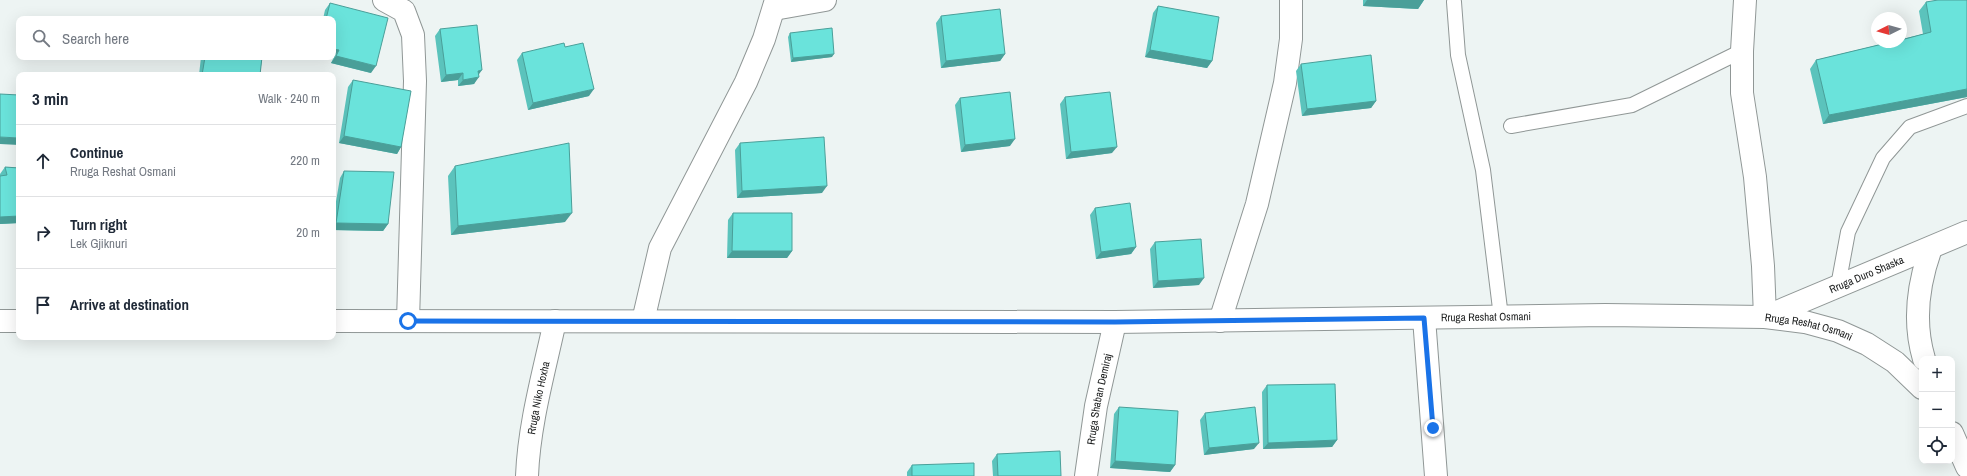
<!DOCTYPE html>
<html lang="en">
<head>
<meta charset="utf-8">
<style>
  :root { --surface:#fff; --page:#f6f6f7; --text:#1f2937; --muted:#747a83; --line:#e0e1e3 }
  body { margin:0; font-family:"Archivo Narrow",sans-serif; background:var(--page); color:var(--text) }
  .controls { position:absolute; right:12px; bottom:12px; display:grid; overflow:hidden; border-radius:8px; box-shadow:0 4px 16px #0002 }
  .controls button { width:36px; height:36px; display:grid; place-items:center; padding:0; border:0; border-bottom:1px solid var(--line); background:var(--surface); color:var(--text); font:20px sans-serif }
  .compass { position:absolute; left:1871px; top:12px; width:36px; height:36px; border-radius:50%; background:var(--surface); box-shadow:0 4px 16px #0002; rotate:265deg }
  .stop { position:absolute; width:12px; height:12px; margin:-9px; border:3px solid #1a73e8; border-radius:50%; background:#fff }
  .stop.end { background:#1a73e8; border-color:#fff; box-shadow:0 1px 4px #0008 }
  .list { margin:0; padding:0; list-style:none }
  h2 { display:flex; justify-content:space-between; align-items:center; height:52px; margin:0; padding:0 16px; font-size:17px }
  h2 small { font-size:13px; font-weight:400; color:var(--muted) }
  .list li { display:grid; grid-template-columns:26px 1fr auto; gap:12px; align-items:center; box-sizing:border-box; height:72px; padding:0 16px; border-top:1px solid var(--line) }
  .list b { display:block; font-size:15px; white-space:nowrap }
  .list p { margin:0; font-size:13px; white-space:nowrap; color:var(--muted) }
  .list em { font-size:13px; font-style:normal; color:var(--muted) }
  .icon { flex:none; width:22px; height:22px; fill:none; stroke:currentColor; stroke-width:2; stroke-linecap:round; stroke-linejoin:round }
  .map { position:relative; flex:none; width:1967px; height:476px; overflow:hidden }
  .search { position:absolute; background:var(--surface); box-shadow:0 4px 16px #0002; left:16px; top:16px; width:320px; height:44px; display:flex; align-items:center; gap:10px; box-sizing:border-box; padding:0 14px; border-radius:8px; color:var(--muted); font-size:15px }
  .panel { position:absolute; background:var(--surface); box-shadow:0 4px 16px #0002; left:16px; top:72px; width:320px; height:268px; border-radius:8px }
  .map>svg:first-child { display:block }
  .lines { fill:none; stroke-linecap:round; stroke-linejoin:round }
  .lane-casing { stroke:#909796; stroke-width:16 }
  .street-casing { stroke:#909796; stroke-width:24 }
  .secondary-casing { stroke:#909796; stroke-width:24 }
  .lane { stroke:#fff; stroke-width:14 }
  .street { stroke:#fff; stroke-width:22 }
  .secondary { stroke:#fff; stroke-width:22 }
  .wall { fill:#5bc3bc }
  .shaded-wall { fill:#4a9f99 }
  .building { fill:#6ae3db; stroke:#4a9f99 }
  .route { stroke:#1a73e8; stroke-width:5 }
  .labels { text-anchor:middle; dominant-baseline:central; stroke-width:4; stroke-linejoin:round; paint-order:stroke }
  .street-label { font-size:11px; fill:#191b1b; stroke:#fff }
</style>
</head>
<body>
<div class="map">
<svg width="1967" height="476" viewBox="0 0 1967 476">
  <rect width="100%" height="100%" fill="#edf4f3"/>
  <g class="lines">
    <defs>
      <path id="lane" d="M1454,2L1458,55L1483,170L1501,317
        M1511,126L1632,105L1742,51
        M1838,286L1848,232L1883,158L1910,127L1967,106"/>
      <g id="street">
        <path d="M384,0L404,11L413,35L415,81L408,321"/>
        <path d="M1745,0L1742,51V93L1755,177L1763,266L1765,317"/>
        <path d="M774,9L825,0"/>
        <path d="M1424,318L1436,476"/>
        <path d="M643,321L660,248L746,82L764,39L776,0"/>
        <path d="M1220,321L1257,204L1285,83L1291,39V0"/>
        <path id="s1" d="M527,476C529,424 544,372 555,321"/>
        <path id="s2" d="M1086,476L1096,406L1115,322"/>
      </g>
      <g id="secondary">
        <path id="s3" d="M1765,317L1967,232"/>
        <path d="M0,321H19"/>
        <path id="s4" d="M333,321L1115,322L1605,315L1765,317L1805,322L1838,331L1867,344L1895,362L1922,388"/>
        <path d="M1924,359C1913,322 1918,284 1931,248"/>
        <path d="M1952,433L1967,467"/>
      </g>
    </defs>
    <!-- lane casing -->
    <use href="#lane" class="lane-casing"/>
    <!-- street casing -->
    <use href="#street" class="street-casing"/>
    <!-- secondary casing -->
    <use href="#secondary" class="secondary-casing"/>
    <!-- lane -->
    <use href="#lane" class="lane"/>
    <!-- street -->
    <use href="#street" class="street"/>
    <!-- secondary -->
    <use href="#secondary" class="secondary"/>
  </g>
  <!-- wall -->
  <path class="wall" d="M1363,0H1424L1418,9L1363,6Z
    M1926,2L1967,97L1823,124L1810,69L1816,60L1923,34L1919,11Z
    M330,3L371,73L331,63L334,57L333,19H323L325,10Z
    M1158,6L1212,61L1207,68L1145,57L1153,13Z
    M941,16L1005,54L1000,61L941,68L936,23Z
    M440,29L478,76L474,84L458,86V80L441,82L435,36Z
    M790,33L832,57L791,62L788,37Z
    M565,47L589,96L528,110L517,60L522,53Z
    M201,57H262L260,75H199Z
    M1301,64L1376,101L1371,108L1302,116L1296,71Z
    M353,80L401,147L397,154L339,143L348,87Z
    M1065,97L1112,153L1066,159L1060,104Z
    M960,98L1010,146L961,152L955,105Z
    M740,143L822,193L737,198L735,150Z
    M455,166L565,222L451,235L448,176Z
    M5,167L19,168V223L0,224V174Z
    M344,171L388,224L383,231L333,230V219L340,178Z
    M1095,208L1136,247L1131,254L1096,259L1090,215Z
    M733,213L792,251L787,258H727L728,220Z
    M1155,242L1199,285L1153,288L1150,249Z
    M1267,385L1337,440L1332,447L1263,449L1262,392Z
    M1119,407L1175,465L1170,472L1110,468L1114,414Z
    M1205,413L1254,449L1204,455L1200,420Z
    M997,454L1061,476H993L992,461Z
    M912,465L974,476H907V472Z"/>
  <!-- shaded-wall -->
  <path class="shaded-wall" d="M1367,0H1424L1418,9L1363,6Z
    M333,49L339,50L334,57H333Z
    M1150,50L1212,61L1207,68L1145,57Z
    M834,54L832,57L791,62L793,58Z
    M1005,54L1000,61L941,68L946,61Z
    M336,56L376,66L371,73L331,63Z
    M482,70L477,77L478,71Z
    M463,73L458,80L441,82L446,75Z
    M479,77L474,84L458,86L463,80Z
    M594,89L589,96L528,110L533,103Z
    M1967,89V97L1823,124L1829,115Z
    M1376,101L1371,108L1302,116L1307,109Z
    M344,136L401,147L397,154L339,143Z
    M0,137L19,138V145L0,144Z
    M1015,139L1010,146L961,152L965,145Z
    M1117,147L1112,153L1066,159L1071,152Z
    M827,186L822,193L737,198L742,191Z
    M572,213L565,222L451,235L458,226Z
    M19,216V223L0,224V217Z
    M336,223L388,224L383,231L333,230V228Z
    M1136,247L1131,254L1096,259L1101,252Z
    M732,251H792L787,258H727Z
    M1204,278L1199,285L1153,288L1158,281Z
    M1337,440L1332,447L1263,449L1268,443Z
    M1259,443L1254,449L1204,455L1209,448Z
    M1115,461L1175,465L1170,472L1110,468Z"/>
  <!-- building -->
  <path class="building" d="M1938,0H1967V89L1829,115L1816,60L1891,42H1901V40L1931,32L1926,2Z
    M330,3L388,18L376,66L336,56L339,50L333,49V19H326Z
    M1158,6L1219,17L1212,61L1150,50Z
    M1000,9L1005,54L946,61L941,16Z
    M477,25L482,70L478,71L479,77L463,80V73L446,75L440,29Z
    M832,28L834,54L793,58L790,33Z
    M564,43L565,47L583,43L594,89L533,103L522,53Z
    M1371,55L1376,101L1307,109L1301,64Z
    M205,57H262L260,75H202Z
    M353,80L411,91L401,147L344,136Z
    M1010,92L1015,139L965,145L960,98Z
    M1110,92L1117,147L1071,152L1065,97Z
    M0,94L19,95V138L0,137Z
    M824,137L827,186L742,191L740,143Z
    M569,143L572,213L458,226L455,166Z
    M5,167L19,168V216L0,217V176L7,175Z
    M344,171L394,172L388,224L336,223Z
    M1130,203L1136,247L1101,252L1095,208Z
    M733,213H792V251H732Z
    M1201,239L1204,278L1158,281L1155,242Z
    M1335,384L1337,440L1268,443L1267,385Z
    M1119,407L1178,411L1175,465L1115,461Z
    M1255,407L1259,443L1209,448L1205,413Z
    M1060,451L1061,476H998L997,454Z
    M974,463V476H912V465Z"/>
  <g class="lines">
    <!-- route -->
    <path class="route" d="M408,321L1115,322L1424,318L1433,428"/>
  </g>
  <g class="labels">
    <!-- street labels -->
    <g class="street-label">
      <text stroke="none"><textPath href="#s3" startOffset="110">Rruga Duro Shaska</textPath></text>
      <text stroke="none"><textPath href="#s4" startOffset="1153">Rruga Reshat Osmani</textPath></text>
      <text stroke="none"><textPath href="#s4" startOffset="1477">Rruga Reshat Osmani</textPath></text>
      <text stroke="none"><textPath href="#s1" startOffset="79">Rruga Niko Hoxha</textPath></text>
      <text stroke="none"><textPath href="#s2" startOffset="78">Rruga Shaban Demiraj</textPath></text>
    </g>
  </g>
</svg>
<div class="controls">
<button>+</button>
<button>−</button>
<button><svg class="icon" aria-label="locate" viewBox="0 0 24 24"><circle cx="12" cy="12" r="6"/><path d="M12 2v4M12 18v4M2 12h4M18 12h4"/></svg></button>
</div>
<svg class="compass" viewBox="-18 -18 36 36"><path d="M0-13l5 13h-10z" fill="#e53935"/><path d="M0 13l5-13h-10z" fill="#747a83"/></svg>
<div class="stop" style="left:408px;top:321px"></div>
<div class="stop end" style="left:1433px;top:428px"></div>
<div class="search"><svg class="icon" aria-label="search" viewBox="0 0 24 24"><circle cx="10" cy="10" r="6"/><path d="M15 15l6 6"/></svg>Search here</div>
<section class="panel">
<h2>3 min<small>Walk · 240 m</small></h2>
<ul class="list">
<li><svg class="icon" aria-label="ahead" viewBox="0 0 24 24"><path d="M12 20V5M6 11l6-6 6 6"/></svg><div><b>Continue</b><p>Rruga Reshat Osmani</p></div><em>220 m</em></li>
<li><svg class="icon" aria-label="right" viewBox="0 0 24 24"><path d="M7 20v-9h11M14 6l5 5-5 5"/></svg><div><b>Turn right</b><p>Lek Gjiknuri</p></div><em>20 m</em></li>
<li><svg class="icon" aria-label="arrive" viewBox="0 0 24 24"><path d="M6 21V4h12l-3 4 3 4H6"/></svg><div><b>Arrive at destination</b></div></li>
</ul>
</section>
</div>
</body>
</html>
